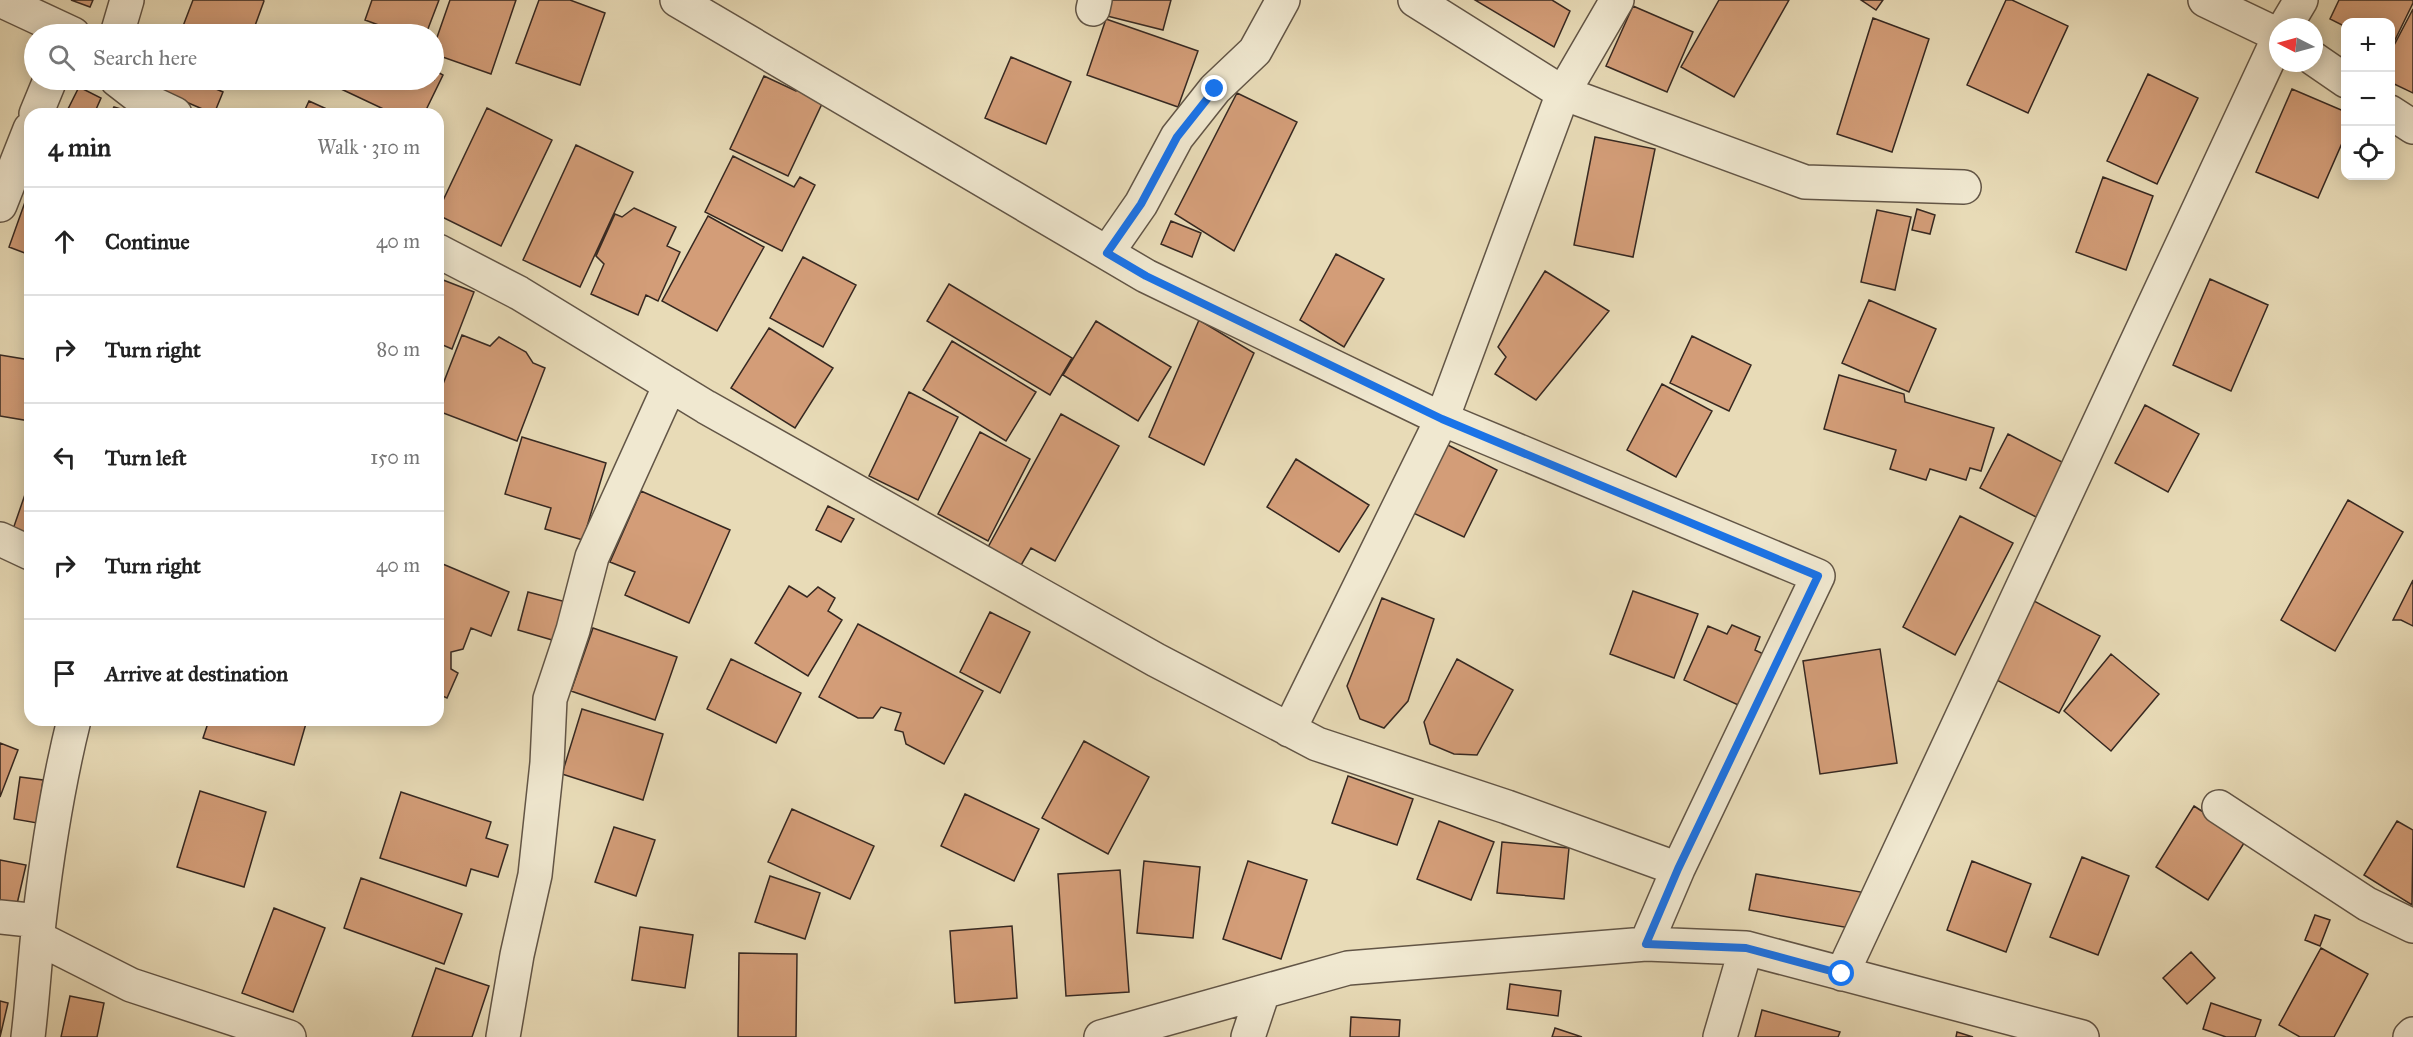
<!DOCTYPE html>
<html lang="en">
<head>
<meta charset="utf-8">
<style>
  :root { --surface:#fff; --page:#f6f6f6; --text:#222; --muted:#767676; --line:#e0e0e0 }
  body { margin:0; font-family:"IM FELL Great Primer",serif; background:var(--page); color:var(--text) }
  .controls { position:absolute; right:18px; top:18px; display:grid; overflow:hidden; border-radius:12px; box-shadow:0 3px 15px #0003 }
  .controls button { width:54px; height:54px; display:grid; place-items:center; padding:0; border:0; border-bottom:2px solid var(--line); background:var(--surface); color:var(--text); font:30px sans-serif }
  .compass { position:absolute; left:2269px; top:18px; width:54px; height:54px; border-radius:50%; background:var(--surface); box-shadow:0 3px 15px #0003; rotate:276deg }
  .stop { position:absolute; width:18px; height:18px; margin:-14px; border:4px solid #1a73e8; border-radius:50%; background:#fff }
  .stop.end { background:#1a73e8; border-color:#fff; box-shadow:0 2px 6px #0008 }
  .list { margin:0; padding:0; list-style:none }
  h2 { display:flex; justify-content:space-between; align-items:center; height:78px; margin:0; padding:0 24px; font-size:26px }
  h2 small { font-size:20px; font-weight:400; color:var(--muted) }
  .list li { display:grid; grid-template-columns:39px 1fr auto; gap:18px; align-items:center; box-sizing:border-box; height:108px; padding:0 24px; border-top:2px solid var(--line) }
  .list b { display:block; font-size:22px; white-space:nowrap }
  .list em { font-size:20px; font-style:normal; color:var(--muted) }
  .icon { flex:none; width:33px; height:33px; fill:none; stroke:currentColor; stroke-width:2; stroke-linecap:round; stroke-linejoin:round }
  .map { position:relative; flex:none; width:2413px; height:1037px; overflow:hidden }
  .search { position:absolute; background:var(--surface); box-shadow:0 3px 15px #0003; left:24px; top:24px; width:420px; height:66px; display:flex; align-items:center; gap:15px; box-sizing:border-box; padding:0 21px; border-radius:33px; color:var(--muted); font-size:22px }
  .panel { position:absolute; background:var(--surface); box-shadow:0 3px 15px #0003; left:24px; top:108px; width:420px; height:618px; border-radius:18px }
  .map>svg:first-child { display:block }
  .building { fill:#d39d78; stroke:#362821; stroke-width:1.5 }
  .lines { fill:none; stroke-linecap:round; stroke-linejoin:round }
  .street-casing { stroke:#625546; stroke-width:36 }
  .street { stroke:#f0e8d0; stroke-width:33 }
  .route { stroke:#1a73e8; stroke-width:8 }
</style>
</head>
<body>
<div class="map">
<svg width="2413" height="1037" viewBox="0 0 2413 1037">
  <rect width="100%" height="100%" fill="#e8dbb7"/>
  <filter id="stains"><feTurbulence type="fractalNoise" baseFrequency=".00333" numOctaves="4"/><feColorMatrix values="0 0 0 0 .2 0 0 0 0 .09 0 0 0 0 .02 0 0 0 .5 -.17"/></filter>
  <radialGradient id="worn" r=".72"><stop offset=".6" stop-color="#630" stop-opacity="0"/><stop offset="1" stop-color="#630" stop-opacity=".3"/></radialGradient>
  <!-- building -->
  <path class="building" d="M71,0H93L90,7Z
    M193,0H263L264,1L252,34H180Z
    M372,0H439L426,34H403L365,20Z
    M450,0H516L491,74L434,54V46Z
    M539,0H570L605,13L580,85L516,63Z
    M1107,0H1171L1163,30L1103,15Z
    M1475,0H1552L1570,11L1554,47Z
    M1719,0H1789L1734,97L1681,67Z
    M1861,0H1883L1876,10Z
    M2006,0H2012L2068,26L2028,113L1967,85Z
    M2339,0H2413V3L2391,48L2390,22H2346V27L2330,19Z
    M1633,6L1693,32L1667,92L1606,66Z
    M2413,9V93L2390,82V53Z
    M1873,18L1929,39L1892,152L1837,134Z
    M1106,19L1198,51L1178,107L1087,75Z
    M131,23L161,30L160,34H129Z
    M344,27L360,34H340Z
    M1011,57L1071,82L1046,144L985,118Z
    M434,70L443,75L424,114H394L322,80H434Z
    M2148,74L2198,98L2157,184L2107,161Z
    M764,76L796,91L802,78L828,91L788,176L730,149Z
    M135,80H195L223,92L214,114Z
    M79,87L101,98L94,114H73L67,111Z
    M2292,89L2346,112V134L2318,198L2256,172Z
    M1237,93L1297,122L1234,251L1175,214Z
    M309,101L331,111L330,114H303Z
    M114,107L138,114H110Z
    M487,108L552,140L501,246L438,215V211Z
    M1595,137L1655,149L1633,257L1574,245Z
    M576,145L633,172L580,287L523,260Z
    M733,156L794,187L800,177L815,185L782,251L705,212Z
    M2103,177L2153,196L2126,270L2076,252Z
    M30,188V255L9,247Z
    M634,208L676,227L667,246L680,252L658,301L646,295L638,315L591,294L604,264L596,256L615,214L622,217Z
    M1917,209L1935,215L1930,234L1912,230Z
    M1877,210L1911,217L1895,290L1861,282Z
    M708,216L764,247L717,331L662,301Z
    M1171,221L1201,233L1192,257L1161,244Z
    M1336,254L1384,279L1344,347L1300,320Z
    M803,257L856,285L823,347L770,318Z
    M1545,271L1609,311L1536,400L1495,374L1506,357L1498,347Z
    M438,278L474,292L452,349L438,343Z
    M2210,279L2268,305L2231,391L2173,365Z
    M949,284L1072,358L1050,395L927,321Z
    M1869,300L1936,329L1909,392L1842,363Z
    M1199,320L1254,353L1204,465L1149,437Z
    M1096,321L1171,367L1138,421L1063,375Z
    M769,328L833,368L795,428L731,388Z
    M462,335L490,346L499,337L526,352L533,363L545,368L517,441L438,411V397Z
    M1692,336L1751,365L1729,411L1670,383Z
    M952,341L1036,392L1006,441L923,390Z
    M0,355L30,360V421L0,416Z
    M1839,375L1904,394L1905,402L1994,428L1981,471L1970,468L1966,480L1930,469L1926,480L1890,469L1896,450L1824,429Z
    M1662,384L1712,411L1676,477L1627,450Z
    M909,392L958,417L918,500L869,476Z
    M2145,405L2199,434L2168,492L2115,463Z
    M1061,414L1119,446L1055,561L1031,548L1020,567L987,549Z
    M980,432L1030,459L988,541L938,514Z
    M2008,434L2064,463L2036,517L1980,488Z
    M522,437L606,463L583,540L545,529L551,508L505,494Z
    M1442,442L1497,470L1464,537L1409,511Z
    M1296,459L1369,505L1339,552L1267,507Z
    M30,480V542L11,535Z
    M641,491L730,530L689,623L625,595L635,572L610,562Z
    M2348,500L2403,532L2335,651L2281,620Z
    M828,506L854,519L841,542L816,530Z
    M1960,516L2013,543L1955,655L1903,627Z
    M438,562L509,592L491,636L471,628L463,649L451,652V669L458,673L447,698L438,694Z
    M2413,580V626L2401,620H2393Z
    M789,586L807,597L818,587L835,598L828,611L842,620L808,676L755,643Z
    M1633,591L1698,614L1674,678L1610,654Z
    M528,592L570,603L559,642L518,630Z
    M1382,598L1434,619L1408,701L1384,728L1360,719L1347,686Z
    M2032,600L2100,636L2059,713L1991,677Z
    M990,612L1030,632L1000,693L960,672Z
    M858,624L983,691L944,764L906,744L903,732L895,730L901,713L881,707L873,718H858L819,697Z
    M1732,625L1760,637L1755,650L1772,658L1749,710L1684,680L1708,626L1727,634Z
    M593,628L677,657L655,720L571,691Z
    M1880,649L1897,763L1820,774L1803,661Z
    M2111,654L2159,694L2111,751L2064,711Z
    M731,659L801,693L776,743L707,709Z
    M1457,659L1513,690L1477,755L1454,754L1430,744L1424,722Z
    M582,709L663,734L643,800L562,774Z
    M209,720H307L294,765L203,738Z
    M1084,741L1149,777L1108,854L1042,818Z
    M0,743L18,750L0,797Z
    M1348,776L1413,799L1397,845L1332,823Z
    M20,777L43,780L37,823L14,819Z
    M200,791L266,812L244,887L177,867Z
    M401,792L491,822L486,838L508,845L498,877L471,869L466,886L380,858Z
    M965,794L1039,829L1014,881L941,846Z
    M2194,806L2246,840L2208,900L2156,867Z
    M792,809L874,846L850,899L768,862Z
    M1439,821L1494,842L1471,900L1417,879Z
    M2397,821L2413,830L2412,905L2364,875Z
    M614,827L655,840L636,896L595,882Z
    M1502,842L1569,848L1564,899L1497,893Z
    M2082,857L2129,876L2098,955L2050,937Z
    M0,860L26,865L17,904L0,900Z
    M1144,861L1200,867L1193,938L1137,933Z
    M1248,861L1307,880L1281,959L1223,939Z
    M1972,861L2031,884L2006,952L1947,930Z
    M1120,870L1129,992L1066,996L1058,874Z
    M1756,874L1861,892L1855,929L1749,910Z
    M770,876L820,893L805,939L755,922Z
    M361,878L462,914L444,964L344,928Z
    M274,908L325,928L293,1012L242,993Z
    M2315,915L2330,920L2320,946L2305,940Z
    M1012,926L1017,998L955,1003L950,931Z
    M640,927L693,935L685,988L632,980Z
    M2321,948L2368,974L2334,1037H2300L2279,1025Z
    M2191,952L2215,978L2187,1004L2163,978Z
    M739,953L797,954L796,1037H738Z
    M436,968L489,986L472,1037H412Z
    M1510,984L1561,991L1558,1016L1507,1009Z
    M70,996L104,1003L97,1037H61Z
    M0,1001L8,1003L0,1037Z
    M2211,1003L2261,1020L2255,1037H2226L2203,1029Z
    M1762,1010L1840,1032L1838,1037H1755Z
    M1351,1017L1400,1020L1399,1037H1350Z
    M1555,1028L1582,1037H1552Z
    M1957,1032L1973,1037H1956Z"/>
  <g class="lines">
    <defs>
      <path id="street" d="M0,0L73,34
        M677,0L1146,276L1442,419L1289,730
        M1415,0L1563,93L1805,182L1964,187
        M1617,0L1563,93L1442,419L1818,576L1678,869L1646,944
        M2205,0L2278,35
        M1093,9L1095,0
        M2285,27L2301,0
        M117,34L127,0
        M2314,59L2346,81
        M117,80L139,97L175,114
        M2390,112L2413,127
        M36,114L50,80
        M0,205L30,129
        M438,251L519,293L706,407L1156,660L1317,744L1507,807L1678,869
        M1107,253L1141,204L1177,137L1215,89L1255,51L1283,0
        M0,539L30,553
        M2219,807L2367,904L2413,926
        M0,917L39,921
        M38,938L131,985L289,1037
        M1842,974L2278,39
        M28,1037C33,996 35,955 40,914C48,848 58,784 74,720
        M503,1037L517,955L535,875L547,763L550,699L573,630L592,557L670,385
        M1101,1037L1348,968L1646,944L1746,948L2082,1037
        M1248,1037L1263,992
        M1720,1037L1746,948
        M2410,1037L2413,1034"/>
    </defs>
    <!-- street casing -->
    <use href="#street" class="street-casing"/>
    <!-- street -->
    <use href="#street" class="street"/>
  </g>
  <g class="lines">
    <!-- route -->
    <path class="route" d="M1215,89L1177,137L1141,204L1107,253L1146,276L1442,419L1818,576L1678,869L1646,944L1746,948L1842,974"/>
  </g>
  <rect width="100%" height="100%" filter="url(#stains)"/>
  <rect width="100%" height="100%" fill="url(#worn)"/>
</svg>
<div class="controls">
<button>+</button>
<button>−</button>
<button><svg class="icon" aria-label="locate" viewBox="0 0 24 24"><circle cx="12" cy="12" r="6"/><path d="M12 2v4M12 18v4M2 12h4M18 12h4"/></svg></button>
</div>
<svg class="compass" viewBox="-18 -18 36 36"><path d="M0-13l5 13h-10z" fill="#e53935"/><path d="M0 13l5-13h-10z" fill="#767676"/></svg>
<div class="stop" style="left:1842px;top:974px"></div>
<div class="stop end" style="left:1215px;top:89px"></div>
<div class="search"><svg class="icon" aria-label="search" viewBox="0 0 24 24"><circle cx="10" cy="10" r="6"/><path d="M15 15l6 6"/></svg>Search here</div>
<section class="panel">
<h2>4 min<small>Walk · 310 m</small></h2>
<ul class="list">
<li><svg class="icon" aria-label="ahead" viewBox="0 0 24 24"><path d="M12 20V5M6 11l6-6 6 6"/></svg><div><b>Continue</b></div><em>40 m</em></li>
<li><svg class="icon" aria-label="right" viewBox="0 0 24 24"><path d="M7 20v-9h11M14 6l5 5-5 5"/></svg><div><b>Turn right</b></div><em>80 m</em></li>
<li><svg class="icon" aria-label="left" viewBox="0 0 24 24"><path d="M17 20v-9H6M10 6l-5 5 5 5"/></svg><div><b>Turn left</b></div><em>150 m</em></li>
<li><svg class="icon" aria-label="right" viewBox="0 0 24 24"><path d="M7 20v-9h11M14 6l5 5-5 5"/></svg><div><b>Turn right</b></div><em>40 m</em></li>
<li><svg class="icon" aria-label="arrive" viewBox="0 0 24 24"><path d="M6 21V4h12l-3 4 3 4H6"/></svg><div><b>Arrive at destination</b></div></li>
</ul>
</section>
</div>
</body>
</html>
